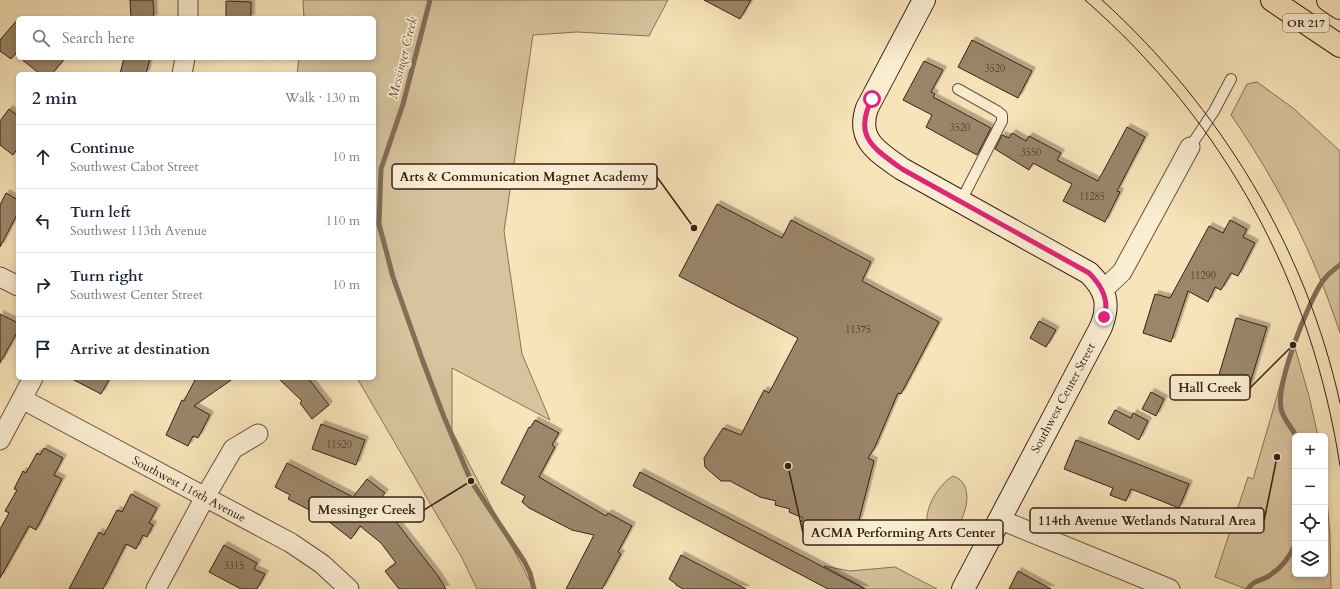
<!DOCTYPE html>
<html lang="en">
<head>
<meta charset="utf-8">
<style>
  :root { --surface:#fff; --page:#f2f2f3; --text:#1f2937; --muted:#747a83; --line:#e0e1e3 }
  body { margin:0; font-family:Cardo,serif; background:var(--page); color:var(--text) }
  .controls { position:absolute; right:12px; bottom:12px; display:grid; overflow:hidden; border-radius:6px; box-shadow:0 2px 6px #0003 }
  .controls button { width:36px; height:36px; display:grid; place-items:center; padding:0; border:0; border-bottom:1px solid var(--line); background:var(--surface); color:var(--text); font:20px sans-serif }
  .stop { position:absolute; width:12px; height:12px; margin:-9px; border:3px solid #db2777; border-radius:50%; background:#fff }
  .stop.end { background:#db2777; border-color:#fff; box-shadow:0 1px 4px #0008 }
  .list { margin:0; padding:0; list-style:none }
  h2 { display:flex; justify-content:space-between; align-items:center; height:52px; margin:0; padding:0 16px; font-size:17px }
  h2 small { font-size:13px; font-weight:400; color:var(--muted) }
  .list li { display:grid; grid-template-columns:26px 1fr auto; gap:12px; align-items:center; box-sizing:border-box; height:64px; padding:0 16px; border-top:1px solid var(--line) }
  .list b { display:block; font-size:15px; white-space:nowrap }
  .list p { margin:0; font-size:13px; white-space:nowrap; color:var(--muted) }
  .list em { font-size:13px; font-style:normal; color:var(--muted) }
  .icon { flex:none; width:22px; height:22px; fill:none; stroke:currentColor; stroke-width:2; stroke-linecap:round; stroke-linejoin:round }
  .map { position:relative; flex:none; width:1340px; height:589px; overflow:hidden }
  .search { position:absolute; background:var(--surface); box-shadow:0 2px 6px #0003; left:16px; top:16px; width:360px; height:44px; display:flex; align-items:center; gap:10px; box-sizing:border-box; padding:0 14px; border-radius:6px; color:var(--muted); font-size:15px }
  .panel { position:absolute; background:var(--surface); box-shadow:0 2px 6px #0003; left:16px; top:72px; width:360px; height:308px; border-radius:6px }
  .map>svg:first-child { display:block }
  .green { fill:#d7c39e; stroke:#877259 }
  .lines { fill:none; stroke-linecap:round; stroke-linejoin:round }
  .stream { stroke:#836d56; stroke-width:5 }
  .building { fill:#9b866a; stroke:#372014; filter:url(#shadow) }
  .lane-casing { stroke:#67513e; stroke-width:12 }
  .street-casing { stroke:#67513e; stroke-width:21 }
  .secondary-casing { stroke:#372014; stroke-width:24 }
  .highway-casing { stroke:#372014; stroke-width:24 }
  .lane { stroke:#faedd2; stroke-width:10 }
  .street { stroke:#faedd2; stroke-width:19 }
  .secondary { stroke:#faedd2; stroke-width:22 }
  .highway { stroke:#f8e4ba; stroke-width:22 }
  .tram { stroke:#372014; stroke-width:1 }
  .route { stroke:#db2777; stroke-width:5 }
  .labels { text-anchor:middle; dominant-baseline:central; stroke-width:3.5; stroke-linejoin:round; paint-order:stroke }
  .number-label { font-size:10px; fill:#503a2a }
  .shield { fill:#faedd2; stroke:#725e4d; stroke-width:1 }
  .shield-label { font-size:11px; font-weight:bold; fill:#372014 }
  .street-label { font-size:12px; fill:#372014; stroke:#faedd2 }
  .water-label { font-size:13px; font-style:italic; fill:#634d3a; stroke:#faedd2 }
  .leader { fill:none; stroke:#372014; stroke-width:1.5 }
  .callout-dot { fill:#372014; stroke:#faedd2; stroke-width:1.5 }
  .callout { fill:#faedd2; stroke:#372014; stroke-width:1.5 }
  .callout-label { font-size:13px; text-anchor:middle; font-weight:bold; fill:#372014 }
</style>
</head>
<body>
<div class="map">
<svg width="1340" height="589" viewBox="0 0 1340 589">
  <defs>
    <filter id="shadow"><feDropShadow dx="3.5" dy="-3.5" stdDeviation="0" flood-color="#0004"/></filter>
  </defs>
  <rect width="100%" height="100%" fill="#f8e4ba"/>
  <filter id="stains"><feTurbulence type="fractalNoise" baseFrequency=".005" numOctaves="4"/><feColorMatrix values="0 0 0 0 .2 0 0 0 0 .09 0 0 0 0 .02 0 0 0 .5 -.17"/></filter>
  <radialGradient id="worn" r=".72"><stop offset=".6" stop-color="#630" stop-opacity="0"/><stop offset="1" stop-color="#630" stop-opacity=".3"/></radialGradient>
  <!-- green -->
  <path class="green" d="M303,0H668L649,36L577,32L533,35L504,231L522,354L550,420L452,368V431L534,589H477L462,558L357,378H374V74H297L299,58H374V18H304Z
    M1257,82L1293,108L1340,151V333C1314,254 1278,183 1231,115L1247,84Z
    M1293,341L1309,396L1318,436H1295V574H1325V477L1330,535L1331,589H1246L1215,577L1248,477L1253,479Z
    M953,476C980,484 963,533 942,539C940,540 936,539 933,539C917,519 935,487 953,476Z
    M824,566L850,571L895,567L937,589H866Z"/>
  <g class="lines">
    <!-- stream -->
    <path class="stream" d="M430,0L403,104L381,169L379,224L393,277L422,359L444,417L471,481L524,561L530,573L534,589
      M1296,436C1292,428 1285,421 1282,412C1273,389 1308,303 1322,282C1327,275 1333,270 1340,265
      M1248,589C1255,579 1259,582 1269,576C1281,568 1289,559 1295,545"/>
  </g>
  <!-- building -->
  <path class="building" d="M130,0H153L154,18H131Z
    M704,0H751L740,19Z
    M226,1L251,2V18H226Z
    M18,19V51L11,59L0,51V40Z
    M972,40L1032,71L1018,98L958,67Z
    M20,58H65L52,74H40Z
    M124,58H150L146,74H120Z
    M924,61L943,70L931,92L935,94L933,97L991,128L977,155L926,127L932,115L903,100Z
    M9,109L18,116V148L13,155L0,145V121Z
    M1127,127L1145,137L1117,191L1120,192L1105,222L1063,201L1072,184L1033,163L1029,170L995,149L1002,135L1009,138L1012,133L1026,141L1029,136L1061,153L1057,160L1098,181Z
    M6,193L18,200V213L0,247V205Z
    M717,204L782,238L791,220L871,262L862,281L939,322L901,394L898,393L875,447L868,458L874,461L859,520L855,525L844,528L836,539L823,538L819,535L814,525L801,521L803,518L789,512L790,509L775,505L776,501L760,497L730,481H721L705,467L704,458L723,428L741,435L764,390L769,393L798,338L679,276Z
    M1230,220L1247,229L1243,237L1255,243L1238,276L1231,273L1221,290L1215,287L1208,302L1188,291L1171,342L1143,333L1155,294L1170,298L1209,226L1223,233Z
    M0,314L18,323V331L0,363Z
    M1236,318L1267,327L1246,397L1215,388Z
    M1039,321L1056,330L1046,347L1030,338Z
    M70,378H110L101,394Z
    M196,378H234L194,406L210,415L198,438L193,436L188,446L166,435L182,400L184,401Z
    M278,378H308L329,405L312,419L300,403L302,401Z
    M1151,392L1164,399L1156,416L1142,409Z
    M1115,410L1131,418L1133,413L1148,421L1139,440L1108,423Z
    M535,420L559,433L552,445L555,447L539,477L606,516L608,513L632,526L618,552L621,554L602,589H566L594,535L572,530L529,508L522,502L525,496L501,483L529,427L530,428Z
    M321,424L365,440L356,465L312,449Z
    M1076,440L1189,484L1179,508L1131,489L1126,501L1110,495L1113,488L1064,469Z
    M44,448L63,458L54,475L62,479L36,530L29,526L0,578V529L9,513L5,511L17,490L14,489L23,471L26,473L37,453L40,455Z
    M287,463L353,497L367,479L385,493L379,500L396,513L393,518L438,576L446,589H399L385,571L396,563L381,543L360,526L351,539L323,517L288,499L290,495L275,487Z
    M640,472L808,559L865,589H828L633,486Z
    M131,494L157,508L149,523L153,525L147,537L143,535L136,549L126,544L103,589H69L99,532L104,535L117,510L122,512Z
    M224,545L257,563L254,569L265,574L257,589H241L209,572Z
    M681,555L694,562L746,589H683L676,585V584L669,579Z
    M1018,571L1051,589H1009Z"/>
  <g class="lines">
    <defs>
      <path id="lane" d="M958,89L997,111L1002,115V121L961,201
        M1190,147L1214,111L1231,79"/>
      <path id="street" d="M188,18V0
        M182,74L185,58
        M0,277L18,286
        M1103,290L1122,272L1190,147
        M22,399L291,543L322,564L349,589
        M0,440L33,378
        M1001,520L1170,589
        M156,589L205,497L233,449L258,434"/>
      <path id="secondary" d="M924,0L867,108C856,140 878,152 902,169L1089,273C1106,290 1110,304 1101,327L963,589"/>
      <path id="highway" d="M1272,0L1340,46
        M1328,0L1340,8"/>
    </defs>
    <!-- lane casing -->
    <use href="#lane" class="lane-casing"/>
    <!-- street casing -->
    <use href="#street" class="street-casing"/>
    <!-- secondary casing -->
    <use href="#secondary" class="secondary-casing"/>
    <!-- highway casing -->
    <use href="#highway" class="highway-casing"/>
    <!-- lane -->
    <use href="#lane" class="lane"/>
    <!-- street -->
    <use href="#street" class="street"/>
    <!-- secondary -->
    <use href="#secondary" class="secondary"/>
    <!-- highway -->
    <use href="#highway" class="highway"/>
    <!-- tram -->
    <path class="tram" d="M1085,0C1225,122 1312,283 1340,466
      M1102,0C1220,107 1306,248 1340,403"/>
  </g>
  <g class="lines">
    <!-- route -->
    <path class="route" d="M872,99C853,136 873,148 902,169L1089,273C1101,285 1110,300 1104,317"/>
  </g>
  <g class="labels">
    <!-- number labels -->
    <g class="number-label">
      <text x="995" y="69">3520</text>
      <text x="960" y="128">3520</text>
      <text x="1031" y="153">3550</text>
      <text x="1092" y="197">11285</text>
      <text x="1203" y="276">11290</text>
      <text x="858" y="330">11375</text>
      <text x="339" y="445">11520</text>
      <text x="234" y="566">3315</text>
    </g>
    <!-- shield labels -->
    <rect class="shield" x="1283" y="14" width="46" height="18" rx="3"/>
    <g class="shield-label">
      <text x="1306" y="23">OR 217</text>
    </g>
    <!-- street labels -->
    <g class="street-label">
      <text transform="translate(1063 398) rotate(-62)">Southwest Center Street</text>
      <text transform="translate(189 489) rotate(28)">Southwest 116th Avenue</text>
    </g>
    <!-- water labels -->
    <g class="water-label">
      <text transform="translate(403 58) rotate(-76)">Messinger Creek</text>
    </g>
  </g>
  <!-- callouts -->
  <path class="leader" d="M694 228L657 177M1293 345L1250 388M471 481L424 510M1277 457L1264 521M788 466L803 533"/>
  <g class="callout-dot">
    <circle cx="694" cy="228" r="4"/>
    <circle cx="1293" cy="345" r="4"/>
    <circle cx="471" cy="481" r="4"/>
    <circle cx="1277" cy="457" r="4"/>
    <circle cx="788" cy="466" r="4"/>
  </g>
  <g class="callout">
    <rect x="392" y="164" width="265" height="25" rx="4"/>
    <rect x="1170" y="375" width="80" height="25" rx="4"/>
    <rect x="309" y="497" width="115" height="25" rx="4"/>
    <rect x="1030" y="508" width="234" height="25" rx="4"/>
    <rect x="803" y="520" width="200" height="25" rx="4"/>
  </g>
  <g class="callout-label">
    <text x="524" y="181">Arts &amp; Communication Magnet Academy</text>
    <text x="1210" y="392">Hall Creek</text>
    <text x="367" y="514">Messinger Creek</text>
    <text x="1147" y="525">114th Avenue Wetlands Natural Area</text>
    <text x="903" y="537">ACMA Performing Arts Center</text>
  </g>
  <rect width="100%" height="100%" filter="url(#stains)"/>
  <rect width="100%" height="100%" fill="url(#worn)"/>
</svg>
<div class="controls">
<button>+</button>
<button>−</button>
<button><svg class="icon" aria-label="locate" viewBox="0 0 24 24"><circle cx="12" cy="12" r="6"/><path d="M12 2v4M12 18v4M2 12h4M18 12h4"/></svg></button>
<button><svg class="icon" aria-label="layers" viewBox="0 0 24 24"><path d="M12 4l9 5-9 5-9-5zM3 14l9 5 9-5"/></svg></button>
</div>
<div class="stop" style="left:872px;top:99px"></div>
<div class="stop end" style="left:1104px;top:317px"></div>
<div class="search"><svg class="icon" aria-label="search" viewBox="0 0 24 24"><circle cx="10" cy="10" r="6"/><path d="M15 15l6 6"/></svg>Search here</div>
<section class="panel">
<h2>2 min<small>Walk · 130 m</small></h2>
<ul class="list">
<li><svg class="icon" aria-label="ahead" viewBox="0 0 24 24"><path d="M12 20V5M6 11l6-6 6 6"/></svg><div><b>Continue</b><p>Southwest Cabot Street</p></div><em>10 m</em></li>
<li><svg class="icon" aria-label="left" viewBox="0 0 24 24"><path d="M17 20v-9H6M10 6l-5 5 5 5"/></svg><div><b>Turn left</b><p>Southwest 113th Avenue</p></div><em>110 m</em></li>
<li><svg class="icon" aria-label="right" viewBox="0 0 24 24"><path d="M7 20v-9h11M14 6l5 5-5 5"/></svg><div><b>Turn right</b><p>Southwest Center Street</p></div><em>10 m</em></li>
<li><svg class="icon" aria-label="arrive" viewBox="0 0 24 24"><path d="M6 21V4h12l-3 4 3 4H6"/></svg><div><b>Arrive at destination</b></div></li>
</ul>
</section>
</div>
</body>
</html>
